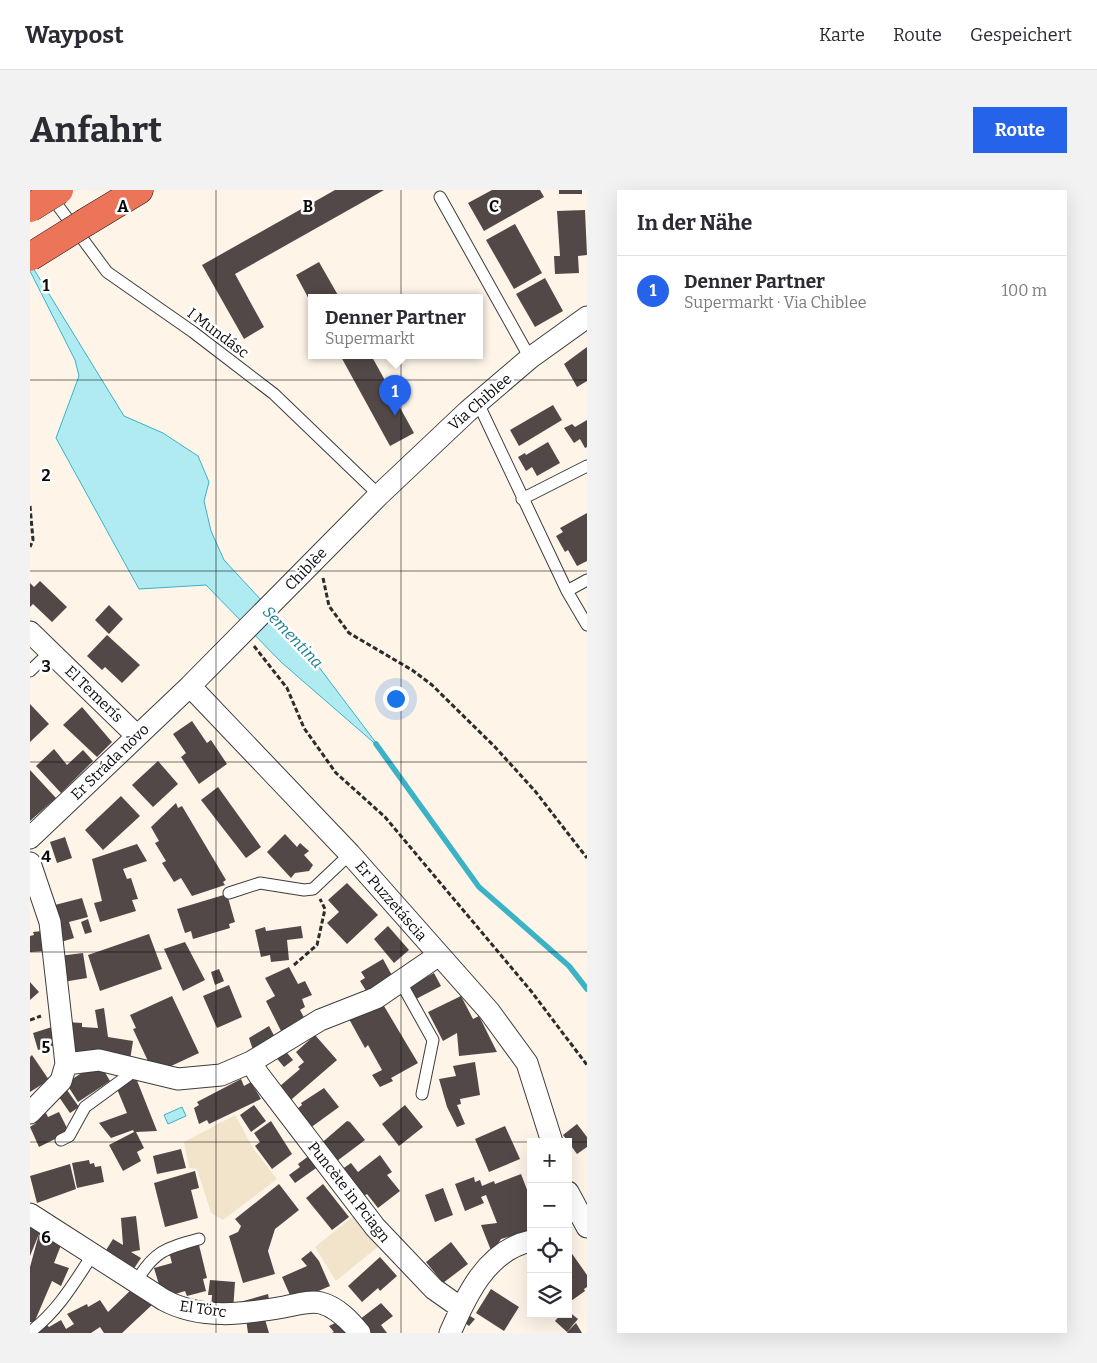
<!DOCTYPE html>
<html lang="de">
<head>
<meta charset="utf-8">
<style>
  :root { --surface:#fff; --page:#f2f2f3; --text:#2b2b33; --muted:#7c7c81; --line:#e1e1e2; --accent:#2563eb }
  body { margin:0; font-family:Bitter,serif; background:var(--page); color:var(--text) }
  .controls { position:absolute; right:15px; bottom:15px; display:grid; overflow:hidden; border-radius:0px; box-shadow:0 5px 20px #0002 }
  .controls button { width:45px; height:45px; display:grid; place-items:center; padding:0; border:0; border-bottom:1px solid var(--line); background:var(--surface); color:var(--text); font:25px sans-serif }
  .you { position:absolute; left:365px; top:508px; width:18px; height:18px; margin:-12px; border:4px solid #fff; border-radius:50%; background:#1a73e8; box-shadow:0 0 0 8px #1a73e833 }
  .badge { display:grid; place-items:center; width:32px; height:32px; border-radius:50%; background:var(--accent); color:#fff; font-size:16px; font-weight:700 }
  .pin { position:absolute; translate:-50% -41px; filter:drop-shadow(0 1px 2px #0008) }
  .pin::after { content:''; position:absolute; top:26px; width:18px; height:15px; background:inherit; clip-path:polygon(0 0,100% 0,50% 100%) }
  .popup { position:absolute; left:278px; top:104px; width:175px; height:65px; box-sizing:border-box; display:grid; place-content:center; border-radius:0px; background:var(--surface); filter:drop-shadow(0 1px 4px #0005); font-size:16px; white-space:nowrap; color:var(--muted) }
  .popup b { font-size:19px; color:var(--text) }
  .popup::after { content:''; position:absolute; left:50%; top:100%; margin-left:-10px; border:10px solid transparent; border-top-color:var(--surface) }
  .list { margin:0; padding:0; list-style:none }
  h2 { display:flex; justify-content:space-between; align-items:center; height:65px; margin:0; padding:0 20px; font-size:21px }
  h2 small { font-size:16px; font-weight:400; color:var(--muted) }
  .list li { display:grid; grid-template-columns:32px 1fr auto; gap:15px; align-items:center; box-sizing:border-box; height:70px; padding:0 20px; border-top:1px solid var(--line) }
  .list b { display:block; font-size:19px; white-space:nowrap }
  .list p { margin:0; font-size:16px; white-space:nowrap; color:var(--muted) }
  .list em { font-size:16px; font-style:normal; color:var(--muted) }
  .icon { flex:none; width:28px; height:28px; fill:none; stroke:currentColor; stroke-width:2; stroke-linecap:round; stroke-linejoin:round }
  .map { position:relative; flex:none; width:557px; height:1143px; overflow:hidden; border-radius:0px }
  header { display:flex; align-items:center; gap:30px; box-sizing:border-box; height:70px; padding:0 25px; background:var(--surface); border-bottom:1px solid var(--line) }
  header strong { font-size:24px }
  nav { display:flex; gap:28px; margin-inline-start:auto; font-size:18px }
  .intro { display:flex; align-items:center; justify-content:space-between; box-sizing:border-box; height:120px; padding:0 30px }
  h1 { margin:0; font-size:35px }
  .button { padding:12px 22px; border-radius:0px; background:var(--accent); color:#fff; font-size:18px; font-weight:700 }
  main { display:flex; gap:30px; padding:0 30px }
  aside { flex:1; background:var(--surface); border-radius:0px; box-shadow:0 5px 20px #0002 }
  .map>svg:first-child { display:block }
  .farmland { fill:#f1e4cb }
  .water { fill:#b0ebf2; stroke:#3bb2c5 }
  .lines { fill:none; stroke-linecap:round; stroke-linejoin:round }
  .stream { stroke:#3bb2c5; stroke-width:5.5 }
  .building { fill:#524847 }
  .service-casing { stroke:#3d3d3d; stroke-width:13 }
  .minor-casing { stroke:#3d3d3d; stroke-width:23 }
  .motorway-casing { stroke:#1b1b1b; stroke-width:29 }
  .path { stroke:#2c2c2c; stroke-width:3; stroke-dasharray:5 2.5; stroke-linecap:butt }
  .service { stroke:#fff; stroke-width:11 }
  .minor { stroke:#fff; stroke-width:21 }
  .motorway { stroke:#ec7458; stroke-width:28 }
  .motorway-bridge-casing { stroke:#1b1b1b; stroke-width:29; stroke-linecap:butt }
  .motorway-bridge { stroke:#ec7458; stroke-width:28 }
  .grid { fill:none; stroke:#0a0a0a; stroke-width:1; stroke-opacity:0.55 }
  .labels { text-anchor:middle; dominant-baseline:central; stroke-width:5; stroke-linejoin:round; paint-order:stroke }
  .street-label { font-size:15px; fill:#0a0a0a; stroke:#fff }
  .water-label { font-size:16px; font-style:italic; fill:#1c7f93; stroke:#fff }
  .grid-label { font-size:16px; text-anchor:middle; font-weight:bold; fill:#0a0a0a; stroke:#fff; stroke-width:5; stroke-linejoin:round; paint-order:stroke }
</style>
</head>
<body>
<header>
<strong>Waypost</strong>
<nav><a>Karte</a><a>Route</a><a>Gespeichert</a></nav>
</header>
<div class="intro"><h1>Anfahrt</h1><a class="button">Route</a></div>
<main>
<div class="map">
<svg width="557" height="1143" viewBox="0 0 557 1143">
  <rect width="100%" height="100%" fill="#fef4e8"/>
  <!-- farmland -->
  <path class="farmland" d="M205,925L223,958L247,989L193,1030L181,1023L167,979L159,978L154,952Z
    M325,1025L350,1055L306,1091L285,1057Z"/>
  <!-- water -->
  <path class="water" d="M0,73L94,226L133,243L168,266L179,292L174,311L181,341L194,370L270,452L350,558L251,472L176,395L109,399L26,248L49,186L45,170L0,81Z
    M152,917L156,926L138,934L134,925Z"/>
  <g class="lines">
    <!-- stream -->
    <path class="stream" d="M346,554L449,697L539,776L557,799"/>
  </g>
  <!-- building -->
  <path class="building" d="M305,0H354L205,84L234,137L214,149L172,75Z
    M462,0H510L514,7L454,41L438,13Z
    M529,0H552V4H529Z
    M555,20L557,65L548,66L549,83L525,84L524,66H530L527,21Z
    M485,34L512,83L484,99L456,50Z
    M289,72L309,107H281V113L266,85Z
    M515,88L533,121L505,137L486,104Z
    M557,157V191L547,197L534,174Z
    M310,165H341L384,243L360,256Z
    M523,215L532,230L489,256L480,240Z
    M557,230V257L555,258L550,249L544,253L534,238L542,234L545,237Z
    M518,252L530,273L507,286L502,277L496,281L488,267L495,263L496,265Z
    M557,323V371L547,376L538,360L535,362L526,346L533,342L530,338Z
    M10,391L37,417L22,432L3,414L0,417V393L4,397Z
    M79,415L93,429L79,444L65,430Z
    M77,445L110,475L92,493L75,477L72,480L57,466Z
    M0,514L19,534L0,552Z
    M52,517L82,552L67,567L33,535Z
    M162,531L177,553L181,550L197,574L169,594L151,567L156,563L143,544Z
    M24,559L37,575L53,560L63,571L31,603L6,576Z
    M128,571L148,594L123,617L102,595Z
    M0,580L26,608L0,631Z
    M188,597L231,657L216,668L171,610Z
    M91,606L110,626L73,660L55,640Z
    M146,613L148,618L152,616L196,690L193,692L195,695L162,706L151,688L144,692L132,673L136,671L125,653L129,651L121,637Z
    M255,644L267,657L270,653L279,661L274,665L283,675L279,681L265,683L261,688L237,662Z
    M35,647L42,668L27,673L20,652Z
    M107,654L117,671L93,679L97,689L101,688L108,709L102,710L106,721L70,732L64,713L72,711L62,669Z
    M317,693L348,725L317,754L297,733L309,722L298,710Z
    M197,704L205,732L199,734L200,738L163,749L161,741L155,743L147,719Z
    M52,708L58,727L39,732L44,748L31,752L21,716Z
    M58,729L62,742L55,744L51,732Z
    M271,736L273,748L257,750L259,770L241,772L240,765L231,767L225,740L235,737L236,741Z
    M358,736L379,760L364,773L344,749Z
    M12,741L17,761L0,762V746L4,745L3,742Z
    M119,744L132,779L70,801L58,765Z
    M155,752L175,790L153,801L134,759Z
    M53,763L57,788L33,792L29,766Z
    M353,769L364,789L338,804L330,791L335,788L331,782Z
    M259,777L268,794L275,791L282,805L272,809L275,817L270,820L277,833L254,847L236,811L245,806L235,788Z
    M189,779L194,791L185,795L181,782Z
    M404,783L411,796L386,809L380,796Z
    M0,792L9,802L0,810Z
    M199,795L212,827L187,838L173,806Z
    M142,806L169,863L124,884L103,839L106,838L100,825Z
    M431,806L443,829L449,826L467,862L429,866L427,843L413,851L398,822Z
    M351,811L388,873L361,888L363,891L350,897L342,885L352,880L338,855L335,858L319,829Z
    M74,818L78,847L103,851L100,870L43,866L37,832L52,833V837L68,838L65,820Z
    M239,836L248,853L225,866L219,848Z
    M22,837L28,854L8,860L3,843Z
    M285,845L307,870L255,915L243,902L270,879L268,877L274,872L266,862Z
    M253,858L263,870L254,877L244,865Z
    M2,865L19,890L0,902V867Z
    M69,872L80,891L48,912L36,893Z
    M445,872L450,905L430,909L431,914L427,915L435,934L427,937L417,917L409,889L426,886L423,876Z
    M106,888L127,941L106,942L114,958L107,962L111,971L93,981L79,955L104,942L103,940L81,948L69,933L97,923L87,899Z
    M211,889L214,896L221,892L231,909L179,934L177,930L169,934L164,918L169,915L167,912Z
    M294,898L309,917L276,941L262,923L272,915L271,913Z
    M37,900L49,917L40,923L29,907Z
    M224,915L236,931L221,942L210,925Z
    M375,915L393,937L369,956L352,934Z
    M29,922L39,942L9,957L0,937L6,933L4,930L16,923L18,927Z
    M241,931L262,964L242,979L225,956L230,952L224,943Z
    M317,931L320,932L335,950L303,974L288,956Z
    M547,934L557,947V957L547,964L533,945Z
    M475,936L490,969L459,982L445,949Z
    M151,959L156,978L127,984L123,966Z
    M280,965L289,976L265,993L259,985L270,977L268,974Z
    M350,965L362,982L357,985L370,1001L348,1018L337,1004L334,1006L308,982L321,973L328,982Z
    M59,970L60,974L64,973L65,977L71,976L74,992L47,998L42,973Z
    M40,974L46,999L7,1013L0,986Z
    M165,981L169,998L161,1000L168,1028L135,1037L124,993Z
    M491,984L501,1010V1041L471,1049L462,1063L451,1035L467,1033L456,1005L451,1007L454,1013L435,1021L425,994L444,987L445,992L450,990L452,996L464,991L465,994Z
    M249,994L269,1020L245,1039L238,1061L245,1084L213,1093L199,1046L208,1042L211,1036L205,1029Z
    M293,994L319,1027L302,1040L276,1008Z
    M413,998L423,1025L405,1032L395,1005Z
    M106,1026L110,1060L101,1062L111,1068L101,1083L73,1065L83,1049L93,1055L91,1028Z
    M0,1036L33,1050L24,1073L39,1078L31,1096L22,1091L4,1133L0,1132V1077L9,1044L0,1066Z
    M421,1052L438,1074L413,1093L396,1072Z
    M169,1055L177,1088L173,1089L176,1101L157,1106L155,1101L133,1108L124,1078L142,1073L139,1062Z
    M538,1058L557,1085V1097L554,1099L555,1101L541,1111L538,1107Z
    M281,1061L289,1071L300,1096L263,1112L252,1087L277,1076L271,1069Z
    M350,1067L367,1086L350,1101L348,1098L332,1112L318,1096Z
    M180,1090L205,1092L203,1121L181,1119L182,1105H178Z
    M105,1096L123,1114L92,1143H74L70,1137L61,1143H7L17,1135L19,1137L31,1130L36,1139L44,1134L37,1124L57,1114L58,1117L70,1110L78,1122Z
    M461,1099L489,1117L474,1141L446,1123Z
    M238,1104L240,1114L212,1119L210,1112Z
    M351,1113L363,1126L351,1135L357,1143H333L325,1133Z
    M538,1121L548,1129L537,1142L525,1131L531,1124H538Z
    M435,1123L445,1129L439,1136L431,1130Z
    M234,1126L239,1143H218L216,1129Z
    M311,1130L324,1143H302L304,1142L299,1136Z
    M546,1133L552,1143H537L538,1141Z"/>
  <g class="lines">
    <defs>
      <path id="service" d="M20,5L77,82L163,142L244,204L349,305
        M410,7L500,168
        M448,213L537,401L557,435
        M492,309L557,276
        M537,401L557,390
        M0,481L20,462
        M199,703L230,693L274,700L283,699L320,664
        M370,791L403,850L392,904
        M31,950L39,946L55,917L107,879
        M106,1092C124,1061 136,1058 169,1049
        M0,1142C28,1121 44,1093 63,1064"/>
      <path id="minor" d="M0,442L107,546
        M160,496L320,664L459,821L497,873L522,952
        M0,648L160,496L349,305L438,221L500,168L557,127
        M0,673L20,732L36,874L31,891L0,923
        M221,872L228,884L345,1037L404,1099L431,1118
        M36,874L69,870L148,889L191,885L221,872L290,830L346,808L409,765
        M538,1002L557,1037
        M0,1024L134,1110C171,1130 214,1124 254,1117C265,1115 280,1110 291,1113C307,1117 320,1131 330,1143
        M420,1143C436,1106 457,1060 501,1051"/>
      <path id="motorway" d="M56,32L109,0"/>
    </defs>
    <!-- service casing -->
    <use href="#service" class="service-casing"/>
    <!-- minor casing -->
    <use href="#minor" class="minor-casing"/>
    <!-- motorway casing -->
    <use href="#motorway" class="motorway-casing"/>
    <!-- path -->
    <path class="path" d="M0,316L3,350L0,357
      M293,388L299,416L319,443L382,480L402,495L465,557L505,601L557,668
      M224,456L257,498L274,538L306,583L355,627L501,801L557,875
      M264,775L287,755L295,719L290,709
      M0,830L11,826"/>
    <!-- service -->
    <use href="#service" class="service"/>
    <!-- minor -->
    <use href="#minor" class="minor"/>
    <!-- motorway -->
    <use href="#motorway" class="motorway"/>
    <defs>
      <path id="motorway-bridge" d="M0,18L29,0
        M0,67L56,32"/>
    </defs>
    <!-- motorway-bridge casing -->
    <use href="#motorway-bridge" class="motorway-bridge-casing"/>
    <!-- motorway-bridge -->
    <use href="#motorway-bridge" class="motorway-bridge"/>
  </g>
  <!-- grid -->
  <path class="grid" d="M186,0V1143M371,0V1143M0,190H557M0,381H557M0,572H557M0,762H557M0,952H501M538,952H557"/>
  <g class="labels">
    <!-- street labels -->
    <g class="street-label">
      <text transform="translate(188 143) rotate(37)">I Mundásc</text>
      <text transform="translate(450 212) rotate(-41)">Via Chiblee</text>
      <text transform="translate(276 379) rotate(-46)">Chiblèe</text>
      <text transform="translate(64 504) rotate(44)">El Temerís</text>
      <text transform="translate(80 572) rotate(-44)">Er Stráda nòvo</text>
      <text transform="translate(361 711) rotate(49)">Er Puzzetáscia</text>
      <text transform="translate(319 1002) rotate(52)">Puncète in Pciagn</text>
      <text transform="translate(173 1119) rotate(8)">El Törc</text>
    </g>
    <!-- water labels -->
    <g class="water-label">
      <text transform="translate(263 447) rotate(46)">Sementina</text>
    </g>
  </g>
  <g class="grid-label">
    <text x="93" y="22">A</text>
    <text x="278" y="22">B</text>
    <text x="464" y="22">C</text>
    <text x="16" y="101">1</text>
    <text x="16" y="291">2</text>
    <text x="16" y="482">3</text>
    <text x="16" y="672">4</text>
    <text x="16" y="863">5</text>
    <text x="16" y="1053">6</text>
  </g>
</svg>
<div class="controls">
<button>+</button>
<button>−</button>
<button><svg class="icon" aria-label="locate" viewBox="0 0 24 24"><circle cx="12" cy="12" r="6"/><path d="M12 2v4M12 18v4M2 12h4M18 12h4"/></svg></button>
<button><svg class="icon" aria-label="layers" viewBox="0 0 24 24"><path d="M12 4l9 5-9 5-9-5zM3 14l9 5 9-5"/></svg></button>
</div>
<div class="you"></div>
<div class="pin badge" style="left:365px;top:226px">1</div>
<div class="popup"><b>Denner Partner</b>Supermarkt</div>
</div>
<aside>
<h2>In der Nähe<small></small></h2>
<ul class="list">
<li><span class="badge">1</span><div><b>Denner Partner</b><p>Supermarkt · Via Chiblee</p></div><em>100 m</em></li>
</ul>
</aside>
</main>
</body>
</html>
